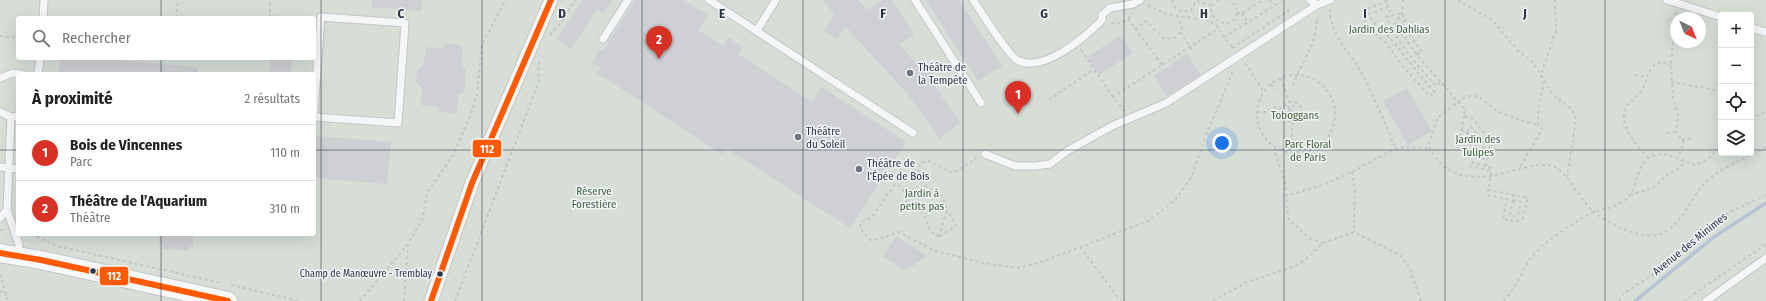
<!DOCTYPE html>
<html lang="fr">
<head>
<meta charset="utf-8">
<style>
  :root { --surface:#fff; --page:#f2f2f2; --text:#222; --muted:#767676; --line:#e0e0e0; --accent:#d93025 }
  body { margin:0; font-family:"Fira Sans Condensed",sans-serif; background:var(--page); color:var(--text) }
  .controls { position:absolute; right:12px; top:12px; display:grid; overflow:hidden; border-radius:4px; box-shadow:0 4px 16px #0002 }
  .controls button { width:36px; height:36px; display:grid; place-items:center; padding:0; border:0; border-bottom:1px solid var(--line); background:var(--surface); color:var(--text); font:20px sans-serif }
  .compass { position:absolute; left:1670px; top:12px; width:36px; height:36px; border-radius:50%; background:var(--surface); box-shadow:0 4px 16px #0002; rotate:137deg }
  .you { position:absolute; left:1222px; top:143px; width:14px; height:14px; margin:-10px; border:3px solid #fff; border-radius:50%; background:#1a73e8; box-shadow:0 0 0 6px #1a73e833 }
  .badge { display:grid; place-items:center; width:26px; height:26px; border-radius:50%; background:var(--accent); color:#fff; font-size:13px; font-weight:700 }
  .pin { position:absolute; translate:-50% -33px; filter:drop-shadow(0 1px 2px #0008) }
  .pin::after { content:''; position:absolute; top:21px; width:14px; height:12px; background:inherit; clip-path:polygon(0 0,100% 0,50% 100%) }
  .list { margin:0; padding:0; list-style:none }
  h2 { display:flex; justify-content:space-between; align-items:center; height:52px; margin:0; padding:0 16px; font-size:17px }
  h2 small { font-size:13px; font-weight:400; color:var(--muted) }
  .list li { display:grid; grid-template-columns:26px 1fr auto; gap:12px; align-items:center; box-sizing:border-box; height:56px; padding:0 16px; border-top:1px solid var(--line) }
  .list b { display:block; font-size:15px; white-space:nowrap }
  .list p { margin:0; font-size:13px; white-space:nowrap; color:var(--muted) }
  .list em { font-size:13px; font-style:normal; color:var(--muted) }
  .icon { flex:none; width:22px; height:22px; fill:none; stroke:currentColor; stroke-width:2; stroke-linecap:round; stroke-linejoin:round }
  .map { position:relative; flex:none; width:1766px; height:301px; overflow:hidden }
  .search { position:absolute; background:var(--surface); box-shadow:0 4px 16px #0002; left:16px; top:16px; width:300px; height:44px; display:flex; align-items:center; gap:10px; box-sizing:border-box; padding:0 14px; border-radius:4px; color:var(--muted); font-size:15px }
  .panel { position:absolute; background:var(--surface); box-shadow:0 4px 16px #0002; left:16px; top:72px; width:300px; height:164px; border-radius:4px }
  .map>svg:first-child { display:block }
  .green { fill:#d6ded6; fill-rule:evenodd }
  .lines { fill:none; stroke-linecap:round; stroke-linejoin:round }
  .stream { stroke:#b4c4d5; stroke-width:3.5 }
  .building { fill:#ced0d3 }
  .service-casing { stroke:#c4c6c8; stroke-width:9 }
  .minor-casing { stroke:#c4c6c8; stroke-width:15 }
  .secondary-casing { stroke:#c4c6c8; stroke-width:20 }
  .path { stroke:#c5c6ca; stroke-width:2; stroke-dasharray:3 3; stroke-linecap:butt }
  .service { stroke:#f5f6f7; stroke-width:7 }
  .minor { stroke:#f5f6f7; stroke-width:13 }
  .secondary { stroke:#f8f8f8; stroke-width:18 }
  .bus-1-casing { stroke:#f4f6f9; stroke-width:9 }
  .bus-1 { stroke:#ff5a00; stroke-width:6 }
  .grid { fill:none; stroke:#2b3445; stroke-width:1; stroke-opacity:0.55 }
  .poi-dot { fill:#6c737f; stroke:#f4f6f9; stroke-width:1.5 }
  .bus-dot { fill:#2b3445; stroke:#f4f6f9; stroke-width:1.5 }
  .labels { text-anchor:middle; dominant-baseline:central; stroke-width:3; stroke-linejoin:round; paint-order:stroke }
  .bus-label { font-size:10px; fill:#2b3445; stroke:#f4f6f9; text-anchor:end }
  .park-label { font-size:11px; fill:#3f6138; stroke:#f4f6f9 }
  .poi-label { font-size:11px; fill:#2b3445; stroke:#f4f6f9; text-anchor:start }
  .street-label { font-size:11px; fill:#2b3445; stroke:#f4f6f9 }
  .grid-label { font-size:13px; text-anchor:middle; font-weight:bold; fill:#2b3445; stroke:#f4f6f9; stroke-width:3; stroke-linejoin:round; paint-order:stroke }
  .line-badge { stroke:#f4f6f9; stroke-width:1.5 }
  .badge-label { font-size:11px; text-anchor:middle; font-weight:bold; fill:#fff }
</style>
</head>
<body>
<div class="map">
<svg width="1766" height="301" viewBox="0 0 1766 301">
  <rect width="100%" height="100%" fill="#e6e8ea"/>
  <!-- green -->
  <path class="green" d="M0,0H1766V301H0ZM1721,15H1751V153H1721ZM18,18H314V58H18ZM1676,18H1700V42H1676ZM18,74H314V234H18Z"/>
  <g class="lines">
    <!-- stream -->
    <path class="stream" d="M1635,301L1714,237L1766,203"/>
  </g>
  <!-- building -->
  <path class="building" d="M372,0H422L421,11L372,7Z
    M582,0H612L604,14L597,9L571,49L557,40Z
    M635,0H684L708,15L698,30L723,46L728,37L743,47L738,54L812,102L822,87L906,142L850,228L726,148L722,154L597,73L601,68L592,63L600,49L603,51Z
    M822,0H858L867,10L882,0H892L914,35L899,44L920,68L924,64L936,77L932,82L960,123L939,138L912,99L845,26L837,39L824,31L835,14Z
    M926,0H959L1002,66L978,81Z
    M1121,35L1133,53L1099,75L1087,57Z
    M445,44L463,45L461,67L466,68L464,93H459L457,113L439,112V107L421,105L422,88L416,81L417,71L424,64L426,47L444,49Z
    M1187,54L1201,75L1167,96L1154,76Z
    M60,58H94L198,67V74H59Z
    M270,58H292L291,74H269Z
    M1407,88L1432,131L1408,145L1383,101Z
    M316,136L391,142L387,184L314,178V141Z
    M159,234H193V247L189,246V250L163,249V245H159Z
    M896,236L927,256L905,271L883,256Z"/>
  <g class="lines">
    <defs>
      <path id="service" d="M709,0L913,133
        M915,0L981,103
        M973,0C981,11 1007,54 1017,60C1043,74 1085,37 1102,20V15L1110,8L1133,4L1140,0
        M1310,0L1317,5
        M1667,0L1721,17
        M43,18L44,0
        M1751,28L1766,32
        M757,30L776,0
        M603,39L628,0
        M38,74L40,58
        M0,78L13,73L21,74
        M0,112L11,117L18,116
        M314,112L321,17L405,23L398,123L314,117
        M11,117L7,210L19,244L18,256
        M985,154L1015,166H1035L1050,164L1067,151L1112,126L1166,103L1317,5L1330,0
        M0,167L18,169
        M0,218L7,210
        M1706,301L1766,258"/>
      <path id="minor" d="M431,301L472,183L551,0"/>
      <path id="secondary" d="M0,253L41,260L228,301"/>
    </defs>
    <!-- service casing -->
    <use href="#service" class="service-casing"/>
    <!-- minor casing -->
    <use href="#minor" class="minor-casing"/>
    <!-- secondary casing -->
    <use href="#secondary" class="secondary-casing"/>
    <!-- path -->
    <path class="path" d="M1172,0C1175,10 1181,13 1191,10L1197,0
      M1219,0C1195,13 1233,37 1237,13C1237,7 1234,3 1229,0
      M1269,0L1276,5
      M1403,0L1402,13L1395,24L1417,55L1458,102C1464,97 1471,94 1478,97C1485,100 1490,107 1496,110C1510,117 1523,121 1538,125
      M1458,0L1492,20L1519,52L1531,60L1541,75L1543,88L1539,102L1538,125L1542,129L1519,169
      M1555,0L1556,30L1541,75L1553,95L1573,110L1576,120L1567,177
      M1197,1L1213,6
      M1148,5L1168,15L1208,20L1216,25L1233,49
      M1388,7L1387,1L1362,11L1367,27L1386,43L1404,68L1430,96L1435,92C1418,75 1405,55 1389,37C1381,28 1374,27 1369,14L1388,7L1392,15
      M1330,9C1331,40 1352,53 1364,77C1376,100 1385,125 1396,148
      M1676,12L1671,64L1673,99L1678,113L1676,132L1684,143L1678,157
      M1237,13H1242L1263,0
      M1242,13L1247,22
      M270,16L302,18
      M176,18L178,0
      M270,18V0
      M1128,19L1162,65
      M1111,23C1120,24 1128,22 1132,13
      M1135,29L1146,21L1163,38C1173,40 1179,37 1182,28L1178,17
      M1180,32L1194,52
      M550,35L562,21L575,0
      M0,36L18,38
      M1224,37L1284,0
      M1232,48L1291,9
      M1081,50L1113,97
      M1417,55L1422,52L1403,25L1405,20L1402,13L1386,17C1398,43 1417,65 1436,86L1441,82
      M1245,63L1264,92
      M1635,75L1646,77
      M1257 114a39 39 0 1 1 78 0a39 39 0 1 1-78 0Z
      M1281,78L1289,102
      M1671,82L1721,91
      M1271,84L1275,90
      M1293,85C1302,60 1317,45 1317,17
      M1049,100L1094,69
      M1282 112a10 10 0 1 1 20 0a10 10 0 1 1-20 0Z
      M1288,106L1292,112
      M1125,111L1113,97L1219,28
      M1257,112H1268L1275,107L1282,109
      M1290,112V108L1297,103
      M1283,115L1290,110
      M1464,116L1460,136L1470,155L1488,160
      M1751,119L1766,112
      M1293,122L1292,136L1297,147L1298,153
      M1461,130L1467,132L1466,137L1473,150L1489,154
      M1467,132L1471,127L1484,143L1482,152
      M1666,133L1676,132
      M1467,134L1469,133L1478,144L1473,148
      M1682,140L1694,138
      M1303,142L1307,152
      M1275,147L1276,156L1285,180L1288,218L1309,238L1323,243
      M1282,151L1285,143
      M1648,158C1639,148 1625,133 1624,119C1623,103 1634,101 1641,91C1649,81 1646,56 1671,64
      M1486,166L1471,162V166L1491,171
      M1352,172L1355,189L1354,232
      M1488,190L1528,198L1523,218L1516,222L1503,219L1507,199L1487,195C1489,186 1491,177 1491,168L1486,166L1491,141L1472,118L1464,116L1465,109L1458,102L1438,117L1428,145C1442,175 1465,180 1496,175C1511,171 1539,162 1553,166C1567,171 1580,200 1593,211C1607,223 1642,241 1660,234C1684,225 1689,198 1706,182C1723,166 1746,159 1766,147
      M1630,195L1653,188L1668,174L1675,171L1686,162
      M1285,196L1323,185L1352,172L1394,149L1405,147L1430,148
      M1513,200L1521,202L1518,215L1515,216L1510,215L1514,195
      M0,230L5,231
      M31,234L57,246L221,283
      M940,236L956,226L947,210
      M939,237C924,228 931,226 923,214C919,208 913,206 907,202C905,194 903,186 895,184L872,217L864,220L860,225L863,233L871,240L879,239L899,232L935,251L983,263L1018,268L1039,263L1150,220L1176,199L1191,178L1205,138L1233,71
      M939,237L947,210L941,195L928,188L918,176L920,163L929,161L953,173L977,158
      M1080,247L1121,301
      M0,274L8,301
      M231,285L300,301
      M0,291L6,295
      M360,301L408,244
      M404,301L408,244L422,220L427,193L453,155L469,119L477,95L482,44L506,0
      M455,301L539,81V62
      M1213,301L1247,282L1295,266L1306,259L1323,243L1354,232L1401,256L1410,269L1421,301
      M1504,301C1509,294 1514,288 1518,281C1522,274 1525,266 1530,259C1543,242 1569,226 1587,215C1601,207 1611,211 1626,199C1639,189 1635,163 1652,156C1670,150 1680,162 1696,165L1707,160L1721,146
      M1619,301L1623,294L1658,271L1724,215L1766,195
      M1684,301L1766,244"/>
    <!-- service -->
    <use href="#service" class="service"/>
    <!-- minor -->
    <use href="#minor" class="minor"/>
    <!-- secondary -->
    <use href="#secondary" class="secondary"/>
    <defs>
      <path id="bus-1" d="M0,253L41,260L228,301
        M431,301L472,183L551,0"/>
    </defs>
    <!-- bus-1 casing -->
    <use href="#bus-1" class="bus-1-casing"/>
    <!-- bus-1 -->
    <use href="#bus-1" class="bus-1"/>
  </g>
  <!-- grid -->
  <path class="grid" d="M161,0V18M321,0V301M482,0V301M642,0V301M803,0V301M963,0V301M1124,0V301M1284,0V301M1445,0V301M1605,0V301M161,58V74M0,150H18M314,150H1721M1751,150H1766M161,234V301"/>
  <!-- markers -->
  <g class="poi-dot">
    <circle cx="910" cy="73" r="4"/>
    <circle cx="798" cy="137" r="4"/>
    <circle cx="859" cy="169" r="4"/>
  </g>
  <g class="bus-dot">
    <circle cx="93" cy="271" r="3.5"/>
    <circle cx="440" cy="274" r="3.5"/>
  </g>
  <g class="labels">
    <!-- bus labels -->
    <g class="bus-label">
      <text x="432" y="274">Champ de Manœuvre - Tremblay</text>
    </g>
    <!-- park labels -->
    <g class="park-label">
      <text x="1389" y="29">Jardin des Dahlias</text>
      <text x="1295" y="115">Toboggans</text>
      <text x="1478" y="139">Jardin des<tspan x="1478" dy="13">Tulipes</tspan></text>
      <text x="1308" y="144">Parc Floral<tspan x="1308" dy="13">de Paris</tspan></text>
      <text x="594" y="191">Réserve<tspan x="594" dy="13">Forestière</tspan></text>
      <text x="922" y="193">Jardin à<tspan x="922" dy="13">petits pas</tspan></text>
    </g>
    <!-- poi labels -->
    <g class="poi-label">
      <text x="918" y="67">Théâtre de<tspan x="918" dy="13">la Tempête</tspan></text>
      <text x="806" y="131">Théâtre<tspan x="806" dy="13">du Soleil</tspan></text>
      <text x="867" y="163">Théâtre de<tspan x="867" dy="13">l'Épée de Bois</tspan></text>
    </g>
    <!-- street labels -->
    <g class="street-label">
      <text transform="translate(1690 244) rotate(-39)">Avenue des Minimes</text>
    </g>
  </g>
  <g class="grid-label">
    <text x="401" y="18">C</text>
    <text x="562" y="18">D</text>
    <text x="722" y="18">E</text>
    <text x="883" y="18">F</text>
    <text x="1044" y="18">G</text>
    <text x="1204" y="18">H</text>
    <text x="1365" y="18">I</text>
    <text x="1525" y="18">J</text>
  </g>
  <g class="line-badge">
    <rect x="472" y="139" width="30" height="19" rx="4" fill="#ff5a00"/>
    <rect x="99" y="266" width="30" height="20" rx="4" fill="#ff5a00"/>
  </g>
  <g class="badge-label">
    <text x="487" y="153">112</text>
    <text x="114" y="280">112</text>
  </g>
</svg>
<div class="controls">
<button>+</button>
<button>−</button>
<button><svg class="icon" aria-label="locate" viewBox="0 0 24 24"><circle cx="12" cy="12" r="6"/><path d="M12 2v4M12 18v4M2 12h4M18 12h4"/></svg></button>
<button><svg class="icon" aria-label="layers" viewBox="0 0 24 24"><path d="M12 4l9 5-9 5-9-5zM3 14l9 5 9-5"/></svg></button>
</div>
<svg class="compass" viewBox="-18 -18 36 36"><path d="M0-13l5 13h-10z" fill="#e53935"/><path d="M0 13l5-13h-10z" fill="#767676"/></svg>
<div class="you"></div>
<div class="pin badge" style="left:1018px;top:114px">1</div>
<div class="pin badge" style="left:659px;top:59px">2</div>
<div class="search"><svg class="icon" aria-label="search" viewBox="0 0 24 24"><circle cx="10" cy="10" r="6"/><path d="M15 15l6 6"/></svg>Rechercher</div>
<section class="panel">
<h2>À proximité<small>2 résultats</small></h2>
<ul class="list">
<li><span class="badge">1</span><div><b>Bois de Vincennes</b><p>Parc</p></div><em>110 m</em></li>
<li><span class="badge">2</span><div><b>Théâtre de l’Aquarium</b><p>Théâtre</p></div><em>310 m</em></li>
</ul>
</section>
</div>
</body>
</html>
